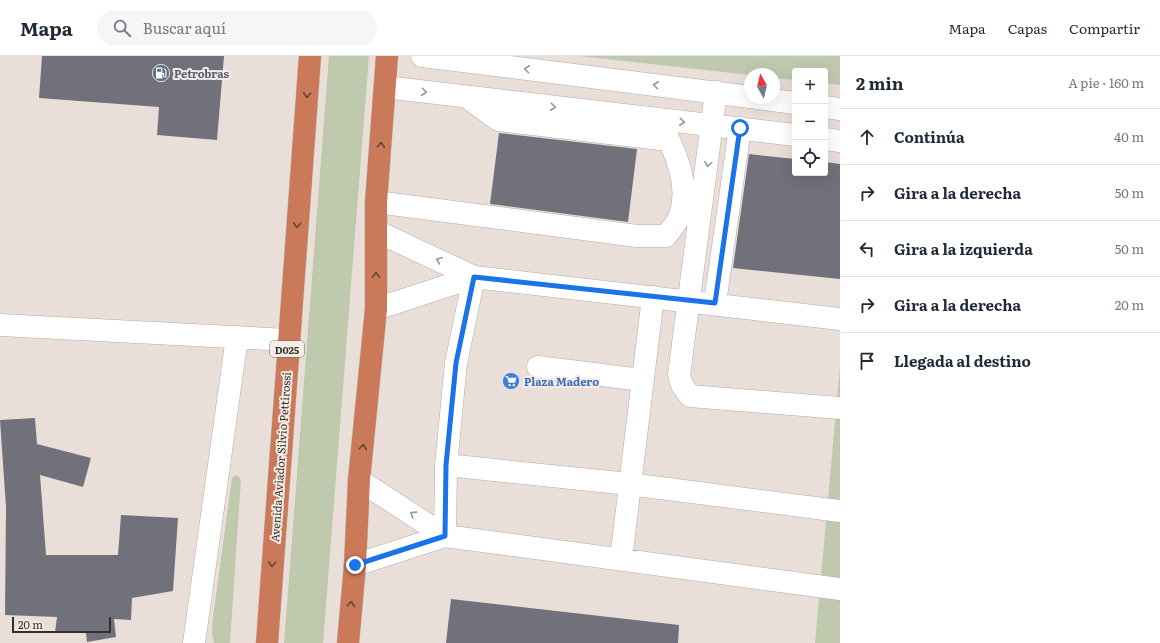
<!DOCTYPE html>
<html lang="es">
<head>
<meta charset="utf-8">
<style>
  :root { --surface:#fff; --page:#f6f6f7; --text:#1f2937; --muted:#747a83; --line:#e0e1e3 }
  body { margin:0; font-family:Literata,serif; background:var(--page); color:var(--text) }
  .controls { position:absolute; right:12px; top:12px; display:grid; overflow:hidden; border-radius:4px; box-shadow:0 4px 16px #0002 }
  .controls button { width:36px; height:36px; display:grid; place-items:center; padding:0; border:0; border-bottom:1px solid var(--line); background:var(--surface); color:var(--text); font:20px sans-serif }
  .compass { position:absolute; left:744px; top:12px; width:36px; height:36px; border-radius:50%; background:var(--surface); box-shadow:0 4px 16px #0002; rotate:352deg }
  .scale { position:absolute; left:12px; bottom:10px; width:99px; box-sizing:border-box; padding-left:4px; border:2px solid #332f2c; border-top:0; font-size:11px; line-height:14px; white-space:nowrap; color:#332f2c; -webkit-text-stroke:3px #f7ece6; paint-order:stroke }
  .stop { position:absolute; width:12px; height:12px; margin:-9px; border:3px solid #1a73e8; border-radius:50%; background:#fff }
  .stop.end { background:#1a73e8; border-color:#fff; box-shadow:0 1px 4px #0008 }
  .list { margin:0; padding:0; list-style:none }
  h2 { display:flex; justify-content:space-between; align-items:center; height:52px; margin:0; padding:0 16px; font-size:17px }
  h2 small { font-size:13px; font-weight:400; color:var(--muted) }
  .list li { display:grid; grid-template-columns:26px 1fr auto; gap:12px; align-items:center; box-sizing:border-box; height:56px; padding:0 16px; border-top:1px solid var(--line) }
  .list b { display:block; font-size:15px; white-space:nowrap }
  .list em { font-size:13px; font-style:normal; color:var(--muted) }
  .icon { flex:none; width:22px; height:22px; fill:none; stroke:currentColor; stroke-width:2; stroke-linecap:round; stroke-linejoin:round }
  .map { position:relative; flex:none; width:840px; height:587px; overflow:hidden }
  header { display:flex; align-items:center; gap:24px; box-sizing:border-box; height:56px; padding:0 20px; background:var(--surface); border-bottom:1px solid var(--line) }
  header strong { font-size:19px }
  nav { display:flex; gap:22px; margin-inline-start:auto; font-size:14px }
  .search { width:280px; height:36px; background:var(--page); display:flex; align-items:center; gap:10px; box-sizing:border-box; padding:0 14px; border-radius:22px; color:var(--muted); font-size:15px }
  main { display:flex }
  aside { flex:1; background:var(--surface) }
  .map>svg:first-child { display:block }
  .green { fill:#bfc9ae }
  .building { fill:#71717b }
  .lines { fill:none; stroke-linecap:round; stroke-linejoin:round }
  .minor-casing { stroke:#b6aba5; stroke-width:23 }
  .highway-casing { stroke:#c2c1c0; stroke-width:23 }
  .minor { stroke:#fff; stroke-width:22 }
  .highway { stroke:#cb7a59; stroke-width:22 }
  .oneway { stroke:#999796 }
  .oneway2 { stroke:#61463a }
  .route { stroke:#1a73e8; stroke-width:5 }
  .labels { text-anchor:middle; dominant-baseline:central; stroke-width:4; stroke-linejoin:round; paint-order:stroke }
  .shield { fill:#f7ece6; stroke:#6e6864; stroke-width:1 }
  .shield-label { font-size:10px; font-weight:bold; fill:#332f2c }
  .service-label { font-size:11px; font-weight:bold; fill:#4e5e75; stroke:#f7ece6; text-anchor:start }
  .shop-label { font-size:11px; font-weight:bold; fill:#366cbe; stroke:#f7ece6; text-anchor:start }
  .street-label { font-size:11px; fill:#332f2c; stroke:#f7ece6 }
</style>
</head>
<body>
<header>
<strong>Mapa</strong>
<div class="search"><svg class="icon" aria-label="search" viewBox="0 0 24 24"><circle cx="10" cy="10" r="6"/><path d="M15 15l6 6"/></svg>Buscar aquí</div>
<nav><a>Mapa</a><a>Capas</a><a>Compartir</a></nav>
</header>
<main>
<div class="map">
<svg width="840" height="587" viewBox="0 0 840 587">
  <rect width="100%" height="100%" fill="#eadfd8"/>
  <!-- green -->
  <path class="green" d="M329,0H369L323,587H284Z
    M579,0H840V29L825,27V15H795V24L774,22V18L750,19Z
    M840,310V587H815Z
    M236,419L239,421L241,424L230,587H214L212,578L213,561L232,422Z"/>
  <!-- building -->
  <path class="building" d="M42,0H224L217,84L157,79L159,51L39,42Z
    M499,77L637,93L628,166L490,148Z
    M749,98L795,103V117H825V106L840,108V223L733,212Z
    M35,362L37,388L91,402L83,431L40,419L46,499H118L121,459L178,462L173,535L132,542L131,564L114,563L116,581L87,586L86,577L55,576L57,561L5,559L6,451L0,364Z
    M451,543L679,569L678,587H446Z"/>
  <g class="lines">
    <defs>
      <path id="minor" d="M422,0L750,41
        M385,31L795,79
        M716,36L679,319L682,329L690,340L840,352
        M757,42L795,47
        M825,51L840,53
        M825,83L840,85
        M376,146L637,180H666C671,173 678,166 680,159C689,134 679,106 669,84L498,64L468,42
        M376,175L474,221L840,263
        M715,247L740,72
        M376,253L474,221
        M0,269L288,284
        M538,311L642,324
        M446,409L629,428L840,455
        M359,424L445,480L840,533
        M445,480L446,409L456,307L474,221
        M621,503L653,241
        M355,509L445,480
        M194,587L237,281"/>
      <path id="highway" d="M267,587L310,0
        M348,587L355,509L359,424L376,253V146L387,0"/>
    </defs>
    <!-- minor casing -->
    <use href="#minor" class="minor-casing"/>
    <!-- highway casing -->
    <use href="#highway" class="highway-casing"/>
    <!-- minor -->
    <use href="#minor" class="minor"/>
    <!-- highway -->
    <use href="#highway" class="highway"/>
  </g>
  <!-- one-way arrows -->
  <defs><path id="oneway-chevron" d="M-2-3.5L2.5 0L-2 3.5" fill="none" stroke-width="1.6" stroke-linecap="round" stroke-linejoin="round"/></defs>
  <g class="oneway">
    <use href="#oneway-chevron" transform="translate(527 13) rotate(-173)"/>
    <use href="#oneway-chevron" transform="translate(656 29) rotate(-173)"/>
    <use href="#oneway-chevron" transform="translate(424 36) rotate(7)"/>
    <use href="#oneway-chevron" transform="translate(553 51) rotate(6)"/>
    <use href="#oneway-chevron" transform="translate(682 66) rotate(6)"/>
    <use href="#oneway-chevron" transform="translate(708 108) rotate(98)"/>
    <use href="#oneway-chevron" transform="translate(439 204) rotate(-155)"/>
    <use href="#oneway-chevron" transform="translate(413 458) rotate(-147)"/>
  </g>
  <g class="oneway2">
    <use href="#oneway-chevron" transform="translate(307 39) rotate(94)"/>
    <use href="#oneway-chevron" transform="translate(381 89) rotate(-86)"/>
    <use href="#oneway-chevron" transform="translate(297 169) rotate(94)"/>
    <use href="#oneway-chevron" transform="translate(376 219) rotate(-90)"/>
    <use href="#oneway-chevron" transform="translate(363 391) rotate(-85)"/>
    <use href="#oneway-chevron" transform="translate(272 508) rotate(94)"/>
    <use href="#oneway-chevron" transform="translate(351 548) rotate(-85)"/>
  </g>
  <g class="lines">
    <!-- route -->
    <path class="route" d="M355,509L445,480L446,409L456,307L474,221L715,247L740,72"/>
  </g>
  <!-- icons -->
  <defs>
    <symbol id="fuel-disc" viewBox="-11 -11 22 22"><circle r="9.5" fill="#5c6f8a" stroke="#f7ece6"/><path d="M-5.5-6h7V0h2V4h1.3V-2.5L3-4.5l.8-.8L6-3V5H2.5V1h-1V6h-7ZM-4.2-4.7v3.2H.2V-4.7Z" fill="#fff"/></symbol>
    <symbol id="supermarket-disc" viewBox="-11 -11 22 22"><circle r="9.5" fill="#3f7fe0" stroke="#f7ece6"/><path d="M-6-5.5h2.5l.6 2H6L4.5 2H-2.5L-4.4-4H-6ZM-1.5 3.2a1.3 1.3 0 1 0 .1 0ZM3 3.2a1.3 1.3 0 1 0 .1 0Z" fill="#fff"/></symbol>
  </defs>
  <g fill-rule="evenodd">
    <use href="#fuel-disc" x="151" y="7" width="20" height="20"/>
    <use href="#supermarket-disc" x="501" y="315" width="20" height="20"/>
  </g>
  <g class="labels">
    <!-- shield labels -->
    <rect class="shield" x="270" y="285" width="34" height="16" rx="3"/>
    <g class="shield-label">
      <text x="287" y="293">D025</text>
    </g>
    <!-- service labels -->
    <g class="service-label">
      <text x="174" y="17">Petrobras</text>
    </g>
    <!-- shop labels -->
    <g class="shop-label">
      <text x="524" y="325">Plaza Madero</text>
    </g>
    <!-- street labels -->
    <g class="street-label">
      <text transform="translate(280 401) rotate(-86)">Avenida Aviador Silvio Pettirossi</text>
    </g>
  </g>
</svg>
<div class="controls">
<button>+</button>
<button>−</button>
<button><svg class="icon" aria-label="locate" viewBox="0 0 24 24"><circle cx="12" cy="12" r="6"/><path d="M12 2v4M12 18v4M2 12h4M18 12h4"/></svg></button>
</div>
<svg class="compass" viewBox="-18 -18 36 36"><path d="M0-13l5 13h-10z" fill="#e53935"/><path d="M0 13l5-13h-10z" fill="#747a83"/></svg>
<div class="scale">20 m</div>
<div class="stop" style="left:740px;top:72px"></div>
<div class="stop end" style="left:355px;top:509px"></div>
</div>
<aside>
<h2>2 min<small>A pie · 160 m</small></h2>
<ul class="list">
<li><svg class="icon" aria-label="ahead" viewBox="0 0 24 24"><path d="M12 20V5M6 11l6-6 6 6"/></svg><div><b>Continúa</b></div><em>40 m</em></li>
<li><svg class="icon" aria-label="right" viewBox="0 0 24 24"><path d="M7 20v-9h11M14 6l5 5-5 5"/></svg><div><b>Gira a la derecha</b></div><em>50 m</em></li>
<li><svg class="icon" aria-label="left" viewBox="0 0 24 24"><path d="M17 20v-9H6M10 6l-5 5 5 5"/></svg><div><b>Gira a la izquierda</b></div><em>50 m</em></li>
<li><svg class="icon" aria-label="right" viewBox="0 0 24 24"><path d="M7 20v-9h11M14 6l5 5-5 5"/></svg><div><b>Gira a la derecha</b></div><em>20 m</em></li>
<li><svg class="icon" aria-label="arrive" viewBox="0 0 24 24"><path d="M6 21V4h12l-3 4 3 4H6"/></svg><div><b>Llegada al destino</b></div></li>
</ul>
</aside>
</main>
</body>
</html>
